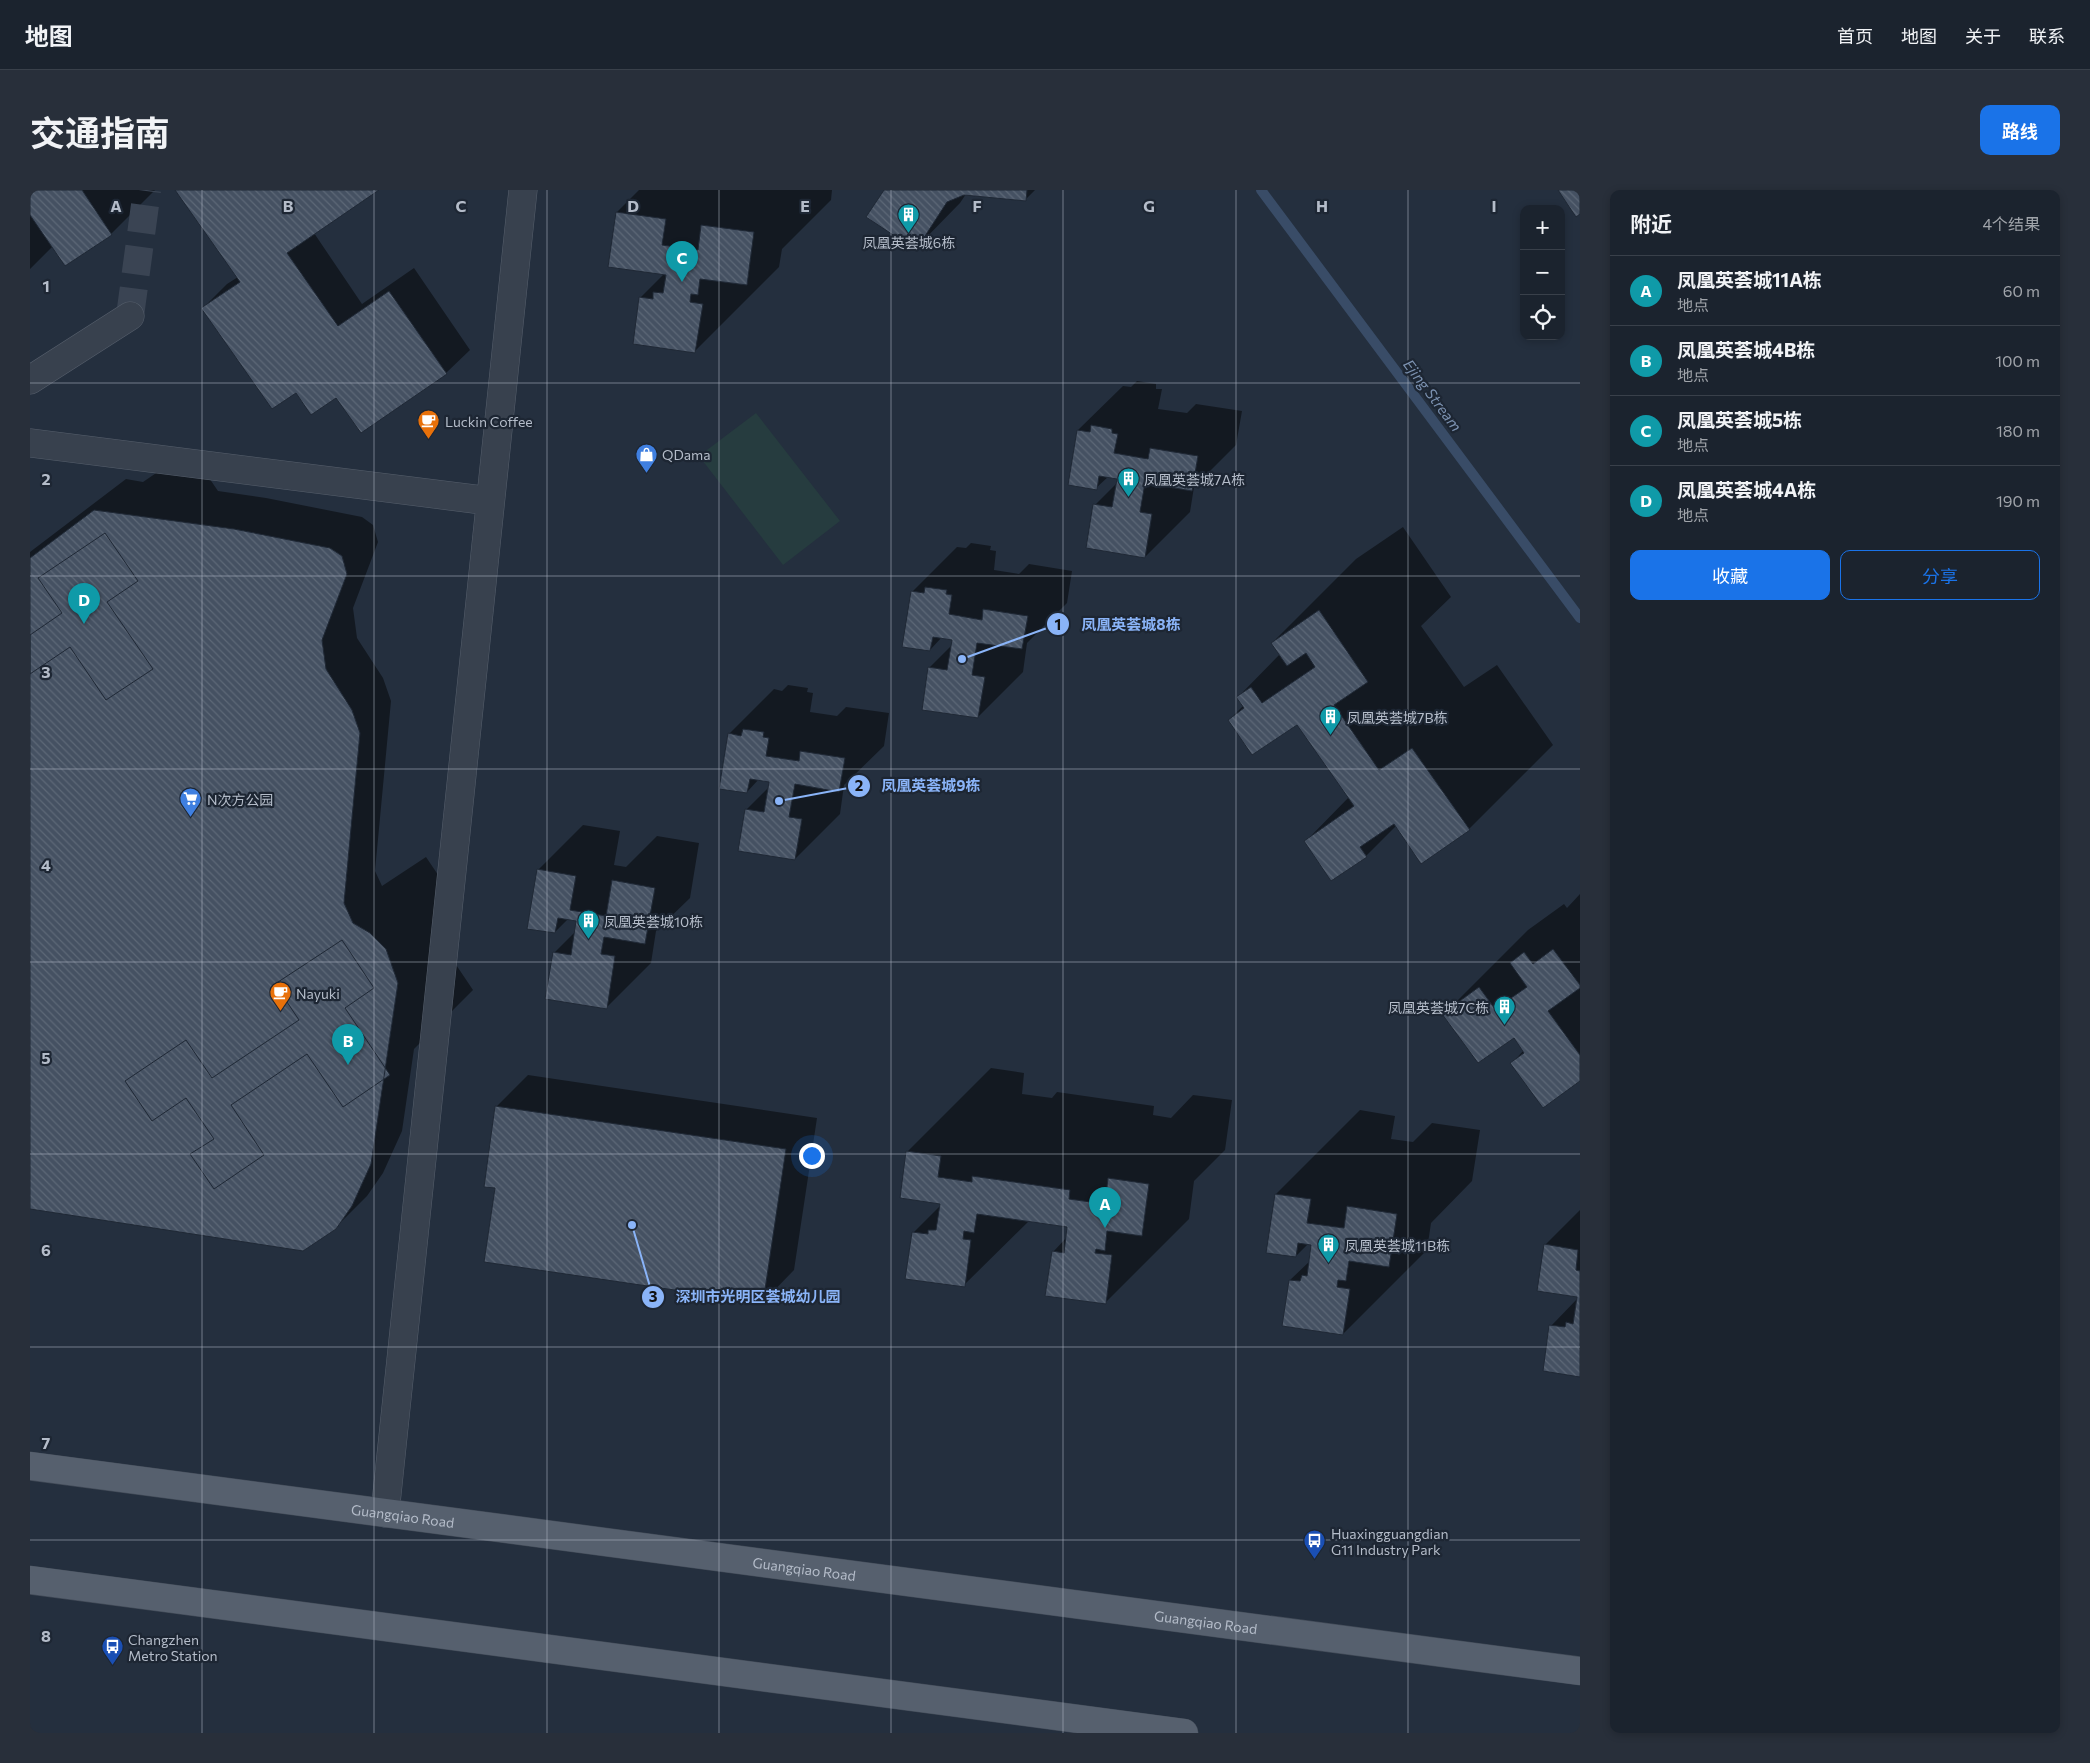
<!DOCTYPE html>
<html lang="zh">
<head>
<meta charset="utf-8">
<style>
  :root { --surface:#1b232e; --page:#282f3a; --text:#f1f3f6; --muted:#a0a4aa; --line:#39404a; --accent:#1a73e8 }
  body { margin:0; font-family:Commissioner,"Noto Sans SC",sans-serif; background:var(--page); color:var(--text) }
  .controls { position:absolute; right:15px; top:15px; display:grid; overflow:hidden; border-radius:10px; box-shadow:0 2px 8px #0003 }
  .controls button { width:45px; height:45px; display:grid; place-items:center; padding:0; border:0; border-bottom:1px solid var(--line); background:var(--surface); color:var(--text); font:25px sans-serif }
  .you { position:absolute; left:781px; top:965px; width:18px; height:18px; margin:-12px; border:4px solid #fff; border-radius:50%; background:#1a73e8; box-shadow:0 0 0 8px #1a73e833 }
  .badge { display:grid; place-items:center; width:32px; height:32px; border-radius:50%; background:var(--accent); color:#fff; font-size:16px; font-weight:700 }
  .pin { position:absolute; translate:-50% -41px; filter:drop-shadow(0 1px 2px #0008) }
  .pin::after { content:''; position:absolute; top:26px; width:18px; height:15px; background:inherit; clip-path:polygon(0 0,100% 0,50% 100%) }
  .list { margin:0; padding:0; list-style:none }
  h2 { display:flex; justify-content:space-between; align-items:center; height:65px; margin:0; padding:0 20px; font-size:21px }
  h2 small { font-size:16px; font-weight:400; color:var(--muted) }
  .list li { display:grid; grid-template-columns:32px 1fr auto; gap:15px; align-items:center; box-sizing:border-box; height:70px; padding:0 20px; border-top:1px solid var(--line) }
  .list b { display:block; font-size:19px; white-space:nowrap }
  .list p { margin:0; font-size:16px; white-space:nowrap; color:var(--muted) }
  .list em { font-size:16px; font-style:normal; color:var(--muted) }
  .actions { display:flex; gap:10px; padding:15px 20px }
  .actions a { flex:1; padding:11px 0; border:1px solid var(--accent); border-radius:10px; text-align:center; font-size:18px; color:var(--accent) }
  .actions .main { background:var(--accent); color:#fff }
  .icon { flex:none; width:28px; height:28px; fill:none; stroke:currentColor; stroke-width:2; stroke-linecap:round; stroke-linejoin:round }
  .map { position:relative; flex:none; width:1550px; height:1543px; overflow:hidden; border-radius:10px }
  header { display:flex; align-items:center; gap:30px; box-sizing:border-box; height:70px; padding:0 25px; background:var(--surface); border-bottom:1px solid var(--line) }
  header strong { font-size:24px }
  nav { display:flex; gap:28px; margin-inline-start:auto; font-size:18px }
  .intro { display:flex; align-items:center; justify-content:space-between; box-sizing:border-box; height:120px; padding:0 30px }
  h1 { margin:0; font-size:35px }
  .button { padding:12px 22px; border-radius:10px; background:var(--accent); color:#fff; font-size:18px; font-weight:700 }
  main { display:flex; gap:30px; padding:0 30px }
  aside { flex:1; background:var(--surface); border-radius:10px; box-shadow:0 2px 8px #0003 }
  .map>svg:first-child { display:block }
  .pitch { fill:#263c3f }
  .shadow { fill:#0007 }
  .lines { fill:none; stroke-linecap:round; stroke-linejoin:round }
  .stream { stroke:#394c67; stroke-width:10 }
  .building { fill:url(#building-back-hatch); stroke:#1f2835 }
  .minor-tunnel { stroke:#3a4453; stroke-width:28; stroke-dasharray:28 14; stroke-linecap:butt }
  .minor-casing { stroke:#565f6c; stroke-width:29 }
  .major-casing { stroke:#414a57; stroke-width:29 }
  .minor { stroke:#38414e; stroke-width:28 }
  .major { stroke:#56606e; stroke-width:28 }
  .grid { fill:none; stroke:#b4bcc9; stroke-width:1; stroke-opacity:0.55 }
  .labels { text-anchor:middle; dominant-baseline:central; stroke-width:4.5; stroke-linejoin:round; paint-order:stroke }
  .poi-label { font-size:14px; fill:#b4bcc9; stroke:#1d2633; text-anchor:start }
  .street-label { font-size:14px; fill:#b4bcc9; stroke:#1d2633 }
  .water-label { font-size:15px; font-style:italic; fill:#7c92b1; stroke:#1d2633 }
  .grid-label { font-size:16px; text-anchor:middle; font-weight:bold; fill:#b4bcc9; stroke:#1d2633; stroke-width:4.5; stroke-linejoin:round; paint-order:stroke }
  .leader { fill:none; stroke:#8ab4f8; stroke-width:2 }
  .callout-dot { fill:#8ab4f8; stroke:#1d2633; stroke-width:2 }
  .mark-label { font-size:15px; text-anchor:middle; font-weight:bold; fill:#111 }
  .callout-label { font-size:15px; text-anchor:middle; font-weight:bold; fill:#8ab4f8; stroke:#1d2633; stroke-width:4.5; stroke-linejoin:round; paint-order:stroke }
</style>
</head>
<body>
<header>
<strong>地图</strong>
<nav><a>首页</a><a>地图</a><a>关于</a><a>联系</a></nav>
</header>
<div class="intro"><h1>交通指南</h1><a class="button">路线</a></div>
<main>
<div class="map">
<svg width="1550" height="1543" viewBox="0 0 1550 1543">
  <defs>
    <pattern id="building-back-hatch" width="6" height="6" patternUnits="userSpaceOnUse" patternTransform="scale(1.25)"><rect width="6" height="6" fill="#455162"/><path d="M-1 5l2 2M0 0l6 6M5-1l2 2" fill="none" stroke="#5d6877"/></pattern>
  </defs>
  <rect width="100%" height="100%" fill="#242f3e"/>
  <!-- pitch -->
  <path class="pitch" d="M726,223L810,331L753,375L669,266Z"/>
  <!-- shadow -->
  <path class="shadow" d="M0,0H125L81,44L35,75L23,56L0,79Z
    M147,0H347L284,43L332,114L384,78L440,160L416,183L307,206L266,202L173,118L197,94L208,87Z
    M609,0H802L801,10L752,59L749,77L665,161L604,153L611,107L635,83L587,22Z
    M855,0H1005L995,10L936,4L930,13L886,58Z
    M1107,191L1126,194V199H1132L1128,219L1157,223L1166,214L1212,221L1206,255L1164,297L1160,322L1115,367L1065,315L1088,292V288L1079,286L1066,298L1048,240L1093,196L1101,197Z
    M160,260L188,301L236,308L332,327L343,335L348,352L323,418L327,448L353,488L361,511L345,681L352,696L396,667L427,713L402,739L443,800L384,859L372,941L353,983L337,1006L305,1038L0,1018V362L96,289L113,292Z
    M1373,337L1421,407L1391,436L1434,497L1467,475L1523,555L1439,639L1366,636L1336,666L1276,651L1319,607L1268,533L1199,530L1213,516L1208,507L1250,464L1242,453L1326,369Z
    M941,353L961,356L960,360L966,361L964,380L989,384L999,374L1042,381L1037,413L997,453L993,482L948,527L899,478L922,455L923,449L912,447L900,460L882,402L927,357L936,358Z
    M758,495L778,498L777,502L783,503L780,522L807,526L816,517L859,523L854,556L814,595L810,624L765,669L716,620L739,597L740,591L729,589L717,602L699,544L744,499L752,501Z
    M553,635L590,641L584,675L596,677L627,646L669,653L660,708L626,741L621,773L576,818L524,763L546,741L548,730L538,729L525,742L508,680Z
    M1550,704V889L1482,873L1494,860L1484,846L1414,824L1498,740L1534,714L1537,718Z
    M961,878L994,883L992,904L1022,908L1027,902L1124,916L1123,925L1141,928L1163,905L1202,910L1195,960L1164,991L1159,1029L1075,1113L1023,1062L1037,1047L1039,1036L1000,1030L934,1095L883,1043L911,1015L877,962Z
    M498,885L787,928L764,1080L733,1112L466,997L467,916Z
    M1330,920L1365,926L1361,949L1383,952L1402,933L1450,940L1442,991L1401,1033L1397,1060L1313,1144L1260,1090L1281,1070L1283,1054H1278L1266,1066L1246,1004Z
    M1550,1020V1185L1521,1136L1548,1108L1515,1055Z"/>
  <g class="lines">
    <!-- stream -->
    <path class="stream" d="M1231,0L1550,428"/>
  </g>
  <!-- building -->
  <path class="building" d="M0,0H52L82,45L35,76L0,25Z
    M145,0H349L257,63L308,136L359,101L417,184L331,243L306,208L281,225L266,203L242,219L171,118L210,92Z
    M854,0H997L996,11L934,5L917,12L886,60L836,27Z
    M1528,0H1550V24L1546,27Z
    M586,22L636,29L632,55L668,60L671,35L724,42L717,95L670,89L668,105L661,104L660,112L673,114L665,163L603,154L609,107L623,109V102L633,103L636,85L578,77Z
    M1061,235L1082,239V243L1088,244L1084,263L1118,269L1120,258L1168,266L1162,301L1115,293L1110,322L1122,324L1115,368L1056,358L1063,314L1082,317L1087,289L1069,286L1067,300L1038,295L1047,240L1060,242Z
    M64,320L204,339L300,358L312,366L317,384L292,450L296,479L322,520L330,543L314,713L323,733L340,743L356,759L368,793L341,974L322,1016L306,1039L273,1061L0,1019V368Z
    M75,343L108,391L77,412L123,479L76,510L40,457L0,484V445L32,423L8,388Z
    M895,397L917,400L916,404L922,405L919,424L952,430L953,419L998,426L992,459L947,453L942,485L955,487L948,528L892,520L898,477L917,480L922,450L903,447L900,461L872,457L881,401L894,403Z
    M1289,420L1338,492L1304,515L1349,580L1382,558L1440,640L1391,674L1364,634L1330,657L1337,667L1301,691L1274,651L1324,616L1267,535L1222,565L1198,530L1214,518L1206,507L1221,497L1232,513L1285,477L1276,463L1257,476L1241,453Z
    M713,539L734,542L733,547L739,548L736,566L769,571L770,561L815,568L809,602L765,594L759,627L772,629L765,670L708,661L715,619L734,622L739,592L720,589L717,603L689,599L698,543L711,546Z
    M507,679L546,686L540,720L576,726L582,690L625,698L615,754L574,747L571,764L585,766L577,819L515,809L523,762L541,765L546,731L528,728L525,743L497,739Z
    M312,750L344,798L315,818L360,885L313,917L277,864L201,915L234,965L184,999L160,964L184,949L156,908L122,931L95,891L156,850L182,888L269,830L245,794Z
    M1523,759L1550,795V798L1518,821L1550,865V891L1513,918L1480,873L1494,863L1484,848L1448,873L1412,824L1449,797L1465,819L1497,797L1480,773L1494,762L1503,774Z
    M465,916L756,959L733,1113L454,1072L465,998L454,997Z
    M876,961L911,966L908,987L942,992V986L1040,1000L1039,1009L1075,1014L1078,988L1119,994L1112,1046L1077,1041L1075,1061L1066,1059L1065,1063L1082,1065L1076,1114L1015,1106L1022,1061L1034,1063L1037,1037L947,1024L944,1043L934,1041L933,1049L941,1050L935,1097L875,1089L882,1042L898,1044V1040H906L910,1014L870,1008Z
    M1245,1004L1281,1009L1277,1033L1314,1038L1317,1016L1367,1024L1359,1077L1319,1071L1316,1091L1308,1090L1307,1097L1320,1099L1313,1145L1252,1136L1259,1090L1270,1091L1272,1085L1277,1086L1281,1055L1268,1053L1266,1067L1236,1063Z
    M1514,1054L1548,1060L1546,1080L1550,1081V1187L1513,1181L1519,1135L1535,1137L1536,1132L1543,1134L1547,1107L1507,1101Z"/>
  <g class="lines">
    <!-- minor-tunnel -->
    <path class="minor-tunnel" d="M100,126L117,0"/>
    <defs>
      <path id="minor" d="M0,190L100,126
        M0,253L460,311
        M355,1323L493,0"/>
      <g id="major">
        <path id="s1" d="M0,1276L1550,1481"/>
        <path d="M0,1390L1154,1543"/>
      </g>
    </defs>
    <!-- minor casing -->
    <use href="#minor" class="minor-casing"/>
    <!-- major casing -->
    <use href="#major" class="major-casing"/>
    <!-- minor -->
    <use href="#minor" class="minor"/>
    <!-- major -->
    <use href="#major" class="major"/>
  </g>
  <!-- grid -->
  <path class="grid" d="M172,0V1543M344,0V1543M517,0V1543M689,0V1543M861,0V1543M1033,0V1543M1206,0V1543M1378,0V1543M0,193H1550M0,386H1550M0,579H1550M0,772H1550M0,964H1550M0,1157H1550M0,1350H1550"/>
  <!-- icons -->
  <defs>
    <symbol id="building-pin" viewBox="-11 -11 22 30"><path d="M0 17L-7.5 6A9.5 9.5 0 1 1 7.5 6Z" fill="#0f9aa8" stroke="#1d2633"/><path d="M-4-6H4V6H1V3H-1V6H-4ZM-2.5-4.3h1.7v1.8h-1.7ZM.8-4.3h1.7v1.8H.8ZM-2.5-1h1.7V.8h-1.7ZM.8-1h1.7V.8H.8Z" fill="#fff"/></symbol>
    <symbol id="cafe-pin" viewBox="-11 -11 22 30"><path d="M0 17L-7.5 6A9.5 9.5 0 1 1 7.5 6Z" fill="#e8710a" stroke="#1d2633"/><path d="M-5.5-4.5H6V0H3Q3 3.5 0 3.5H-2.5Q-5.5 3.5-5.5 0ZM3-3.2v2h1.7v-2ZM-6 4.5H4V6H-6Z" fill="#fff"/></symbol>
    <symbol id="shop-pin" viewBox="-11 -11 22 30"><path d="M0 17L-7.5 6A9.5 9.5 0 1 1 7.5 6Z" fill="#3f7fe0" stroke="#1d2633"/><path d="M-5-2.5h2.3a2.7 3.5 0 0 1 5.4 0H5L5.5 6h-11ZM-1.5-2.5h3a1.5 2.3 0 0 0-3 0Z" fill="#fff"/></symbol>
    <symbol id="supermarket-pin" viewBox="-11 -11 22 30"><path d="M0 17L-7.5 6A9.5 9.5 0 1 1 7.5 6Z" fill="#3f7fe0" stroke="#1d2633"/><path d="M-6-5.5h2.5l.6 2H6L4.5 2H-2.5L-4.4-4H-6ZM-1.5 3.2a1.3 1.3 0 1 0 .1 0ZM3 3.2a1.3 1.3 0 1 0 .1 0Z" fill="#fff"/></symbol>
    <symbol id="bus-pin" viewBox="-11 -11 22 30"><path d="M0 17L-7.5 6A9.5 9.5 0 1 1 7.5 6Z" fill="#1a4fb4" stroke="#1d2633"/><path d="M-5-6H5V4H4V6H2V4H-2V6H-4V4H-5ZM-3.5-4V0h7V-4ZM-3.5 1.2v1.5H-2V1.2ZM2 1.2v1.5H3.5V1.2Z" fill="#fff"/></symbol>
  </defs>
  <g fill-rule="evenodd">
    <use href="#building-pin" x="866" y="12" width="25" height="34"/>
    <use href="#cafe-pin" x="386" y="218" width="25" height="34"/>
    <use href="#shop-pin" x="604" y="252" width="25" height="34"/>
    <use href="#building-pin" x="1086" y="276" width="25" height="34"/>
    <use href="#building-pin" x="1288" y="514" width="25" height="34"/>
    <use href="#supermarket-pin" x="148" y="596" width="25" height="34"/>
    <use href="#building-pin" x="546" y="718" width="25" height="34"/>
    <use href="#cafe-pin" x="238" y="790" width="25" height="34"/>
    <use href="#building-pin" x="1462" y="804" width="25" height="34"/>
    <use href="#building-pin" x="1286" y="1042" width="25" height="34"/>
    <use href="#bus-pin" x="1272" y="1338" width="25" height="34"/>
    <use href="#bus-pin" x="70" y="1444" width="25" height="34"/>
  </g>
  <g class="labels">
    <!-- poi labels -->
    <g class="poi-label">
      <text x="879" y="52" text-anchor="middle">凤凰英荟城6栋</text>
      <text x="415" y="231">Luckin Coffee</text>
      <text x="632" y="264">QDama</text>
      <text x="1114" y="289">凤凰英荟城7A栋</text>
      <text x="1317" y="527">凤凰英荟城7B栋</text>
      <text x="177" y="609">N次方公园</text>
      <text x="574" y="731">凤凰英荟城10栋</text>
      <text x="266" y="803">Nayuki</text>
      <text x="1459" y="817" text-anchor="end">凤凰英荟城7C栋</text>
      <text x="1315" y="1055">凤凰英荟城11B栋</text>
      <text x="1301" y="1343">Huaxingguangdian<tspan x="1301" dy="16">G11 Industry Park</tspan></text>
      <text x="98" y="1449">Changzhen<tspan x="98" dy="16">Metro Station</tspan></text>
    </g>
    <!-- street labels -->
    <g class="street-label">
      <text stroke="none"><textPath href="#s1" startOffset="376">Guangqiao Road</textPath></text>
      <text stroke="none"><textPath href="#s1" startOffset="781">Guangqiao Road</textPath></text>
      <text stroke="none"><textPath href="#s1" startOffset="1186">Guangqiao Road</textPath></text>
    </g>
    <!-- water labels -->
    <g class="water-label">
      <text transform="translate(1403 205) rotate(53)">Ejing Stream</text>
    </g>
  </g>
  <g class="grid-label">
    <text x="86" y="22">A</text>
    <text x="258" y="22">B</text>
    <text x="431" y="22">C</text>
    <text x="603" y="22">D</text>
    <text x="775" y="22">E</text>
    <text x="947" y="22">F</text>
    <text x="1119" y="22">G</text>
    <text x="1292" y="22">H</text>
    <text x="1464" y="22">I</text>
    <text x="16" y="102">1</text>
    <text x="16" y="295">2</text>
    <text x="16" y="488">3</text>
    <text x="16" y="681">4</text>
    <text x="16" y="874">5</text>
    <text x="16" y="1066">6</text>
    <text x="16" y="1259">7</text>
    <text x="16" y="1452">8</text>
  </g>
  <!-- callouts -->
  <path class="leader" d="M932 469L1028 434M749 611L829 596M602 1035L623 1107"/>
  <g class="callout-dot">
    <circle cx="932" cy="469" r="5"/>
    <circle cx="749" cy="611" r="5"/>
    <circle cx="602" cy="1035" r="5"/>
    <circle cx="1028" cy="434" r="12"/>
    <circle cx="829" cy="596" r="12"/>
    <circle cx="623" cy="1107" r="12"/>
  </g>
  <g class="mark-label">
    <text x="1028" y="440">1</text>
    <text x="829" y="601">2</text>
    <text x="623" y="1112">3</text>
  </g>
  <g class="callout-label">
    <text x="1101" y="440">凤凰英荟城8栋</text>
    <text x="901" y="601">凤凰英荟城9栋</text>
    <text x="728" y="1112">深圳市光明区荟城幼儿园</text>
  </g>
</svg>
<div class="controls">
<button>+</button>
<button>−</button>
<button><svg class="icon" aria-label="locate" viewBox="0 0 24 24"><circle cx="12" cy="12" r="6"/><path d="M12 2v4M12 18v4M2 12h4M18 12h4"/></svg></button>
</div>
<div class="you"></div>
<div class="pin badge" style="left:1075px;top:1038px;background:#0f9aa8">A</div>
<div class="pin badge" style="left:318px;top:875px;background:#0f9aa8">B</div>
<div class="pin badge" style="left:652px;top:92px;background:#0f9aa8">C</div>
<div class="pin badge" style="left:54px;top:434px;background:#0f9aa8">D</div>
</div>
<aside>
<h2>附近<small>4个结果</small></h2>
<ul class="list">
<li><span class="badge" style="background:#0f9aa8">A</span><div><b>凤凰英荟城11A栋</b><p>地点</p></div><em>60 m</em></li>
<li><span class="badge" style="background:#0f9aa8">B</span><div><b>凤凰英荟城4B栋</b><p>地点</p></div><em>100 m</em></li>
<li><span class="badge" style="background:#0f9aa8">C</span><div><b>凤凰英荟城5栋</b><p>地点</p></div><em>180 m</em></li>
<li><span class="badge" style="background:#0f9aa8">D</span><div><b>凤凰英荟城4A栋</b><p>地点</p></div><em>190 m</em></li>
</ul>
<div class="actions"><a class="main">收藏</a><a>分享</a></div>
</aside>
</main>
</body>
</html>
